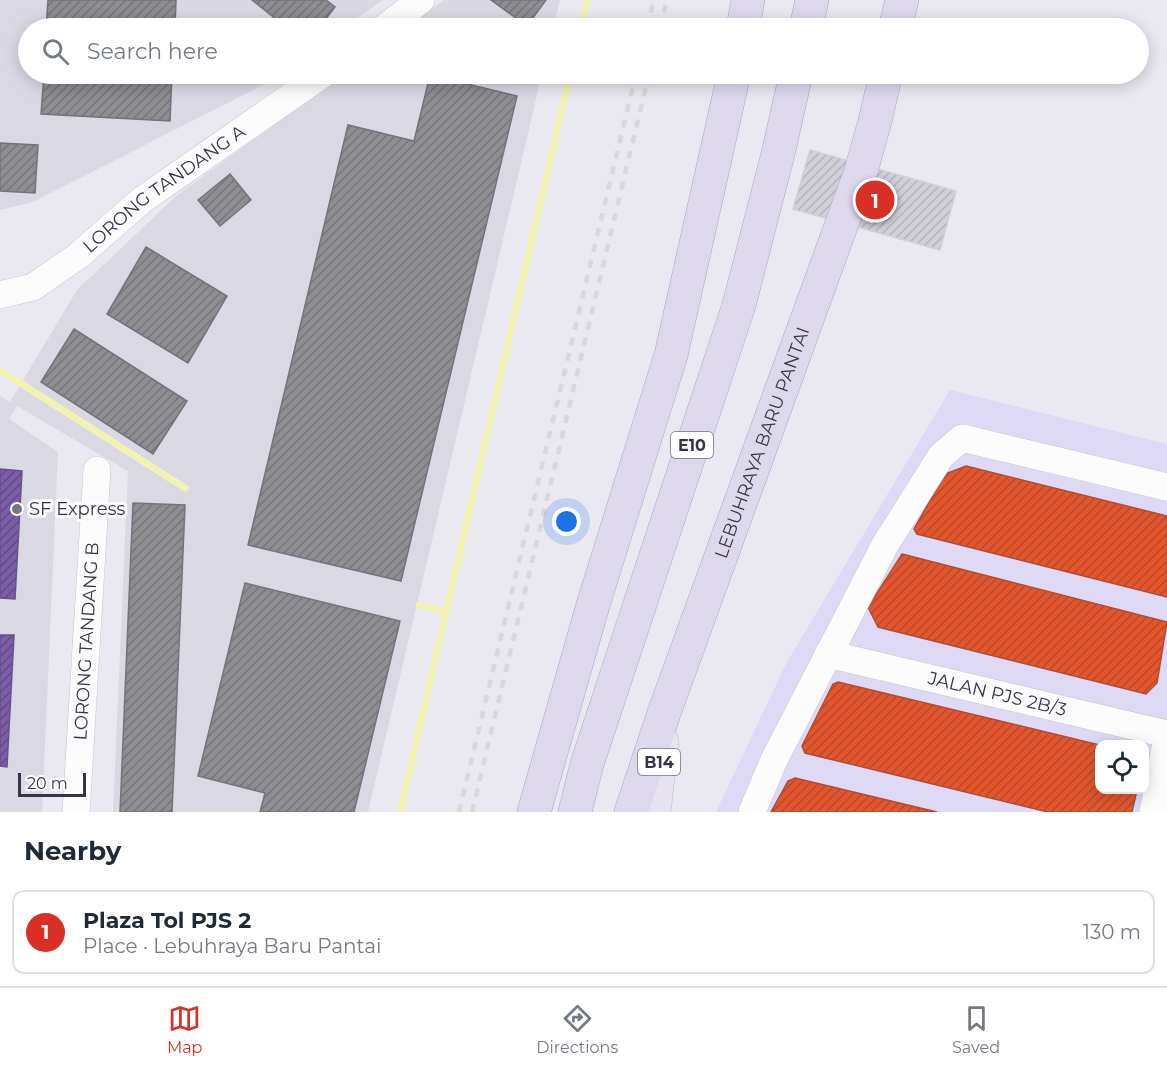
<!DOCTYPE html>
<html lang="en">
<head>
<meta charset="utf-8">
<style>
  :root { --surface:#fff; --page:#f2f2f3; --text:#1f2937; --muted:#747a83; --line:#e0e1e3; --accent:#d93025 }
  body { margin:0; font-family:Montserrat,sans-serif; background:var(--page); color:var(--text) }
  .controls { position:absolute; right:18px; bottom:18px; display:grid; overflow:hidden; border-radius:12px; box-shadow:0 3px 15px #0003 }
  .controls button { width:54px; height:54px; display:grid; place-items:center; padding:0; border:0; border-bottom:2px solid var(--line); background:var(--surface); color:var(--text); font:30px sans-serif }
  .scale { position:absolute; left:18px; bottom:15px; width:68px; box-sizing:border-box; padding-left:6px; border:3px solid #383447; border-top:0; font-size:16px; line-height:21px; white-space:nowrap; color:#383447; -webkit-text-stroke:4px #fff; paint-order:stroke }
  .you { position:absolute; left:567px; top:522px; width:21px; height:21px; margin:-15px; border:4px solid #fff; border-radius:50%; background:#1a73e8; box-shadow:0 0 0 9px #1a73e833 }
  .badge { display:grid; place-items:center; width:39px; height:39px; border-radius:50%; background:var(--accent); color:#fff; font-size:20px; font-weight:700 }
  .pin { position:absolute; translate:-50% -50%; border:3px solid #fff; box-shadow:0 2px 6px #0006 }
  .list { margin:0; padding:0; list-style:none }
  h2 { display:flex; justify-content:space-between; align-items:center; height:78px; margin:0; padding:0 24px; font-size:26px }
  h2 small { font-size:20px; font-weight:400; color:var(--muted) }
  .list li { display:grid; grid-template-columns:39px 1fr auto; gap:18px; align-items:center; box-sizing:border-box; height:84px; margin:0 12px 12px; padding:0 12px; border:2px solid var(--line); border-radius:12px }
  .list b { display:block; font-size:22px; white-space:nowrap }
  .list p { margin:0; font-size:20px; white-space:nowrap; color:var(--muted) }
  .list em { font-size:20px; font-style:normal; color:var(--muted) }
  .icon { flex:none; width:33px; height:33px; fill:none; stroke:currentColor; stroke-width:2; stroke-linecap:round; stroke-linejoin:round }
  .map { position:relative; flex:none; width:1167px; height:812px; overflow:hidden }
  .search { position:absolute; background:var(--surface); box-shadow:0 3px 15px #0003; left:18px; right:18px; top:18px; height:66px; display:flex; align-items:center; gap:15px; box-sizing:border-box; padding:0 21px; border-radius:33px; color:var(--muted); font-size:22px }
  .sheet { height:174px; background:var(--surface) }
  nav { display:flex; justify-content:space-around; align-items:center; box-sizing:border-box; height:84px; border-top:2px solid var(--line); background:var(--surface); font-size:16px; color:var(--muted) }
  nav a { display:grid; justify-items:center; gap:3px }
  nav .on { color:var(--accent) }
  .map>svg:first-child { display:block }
  .commercial { fill:#ded9f5; fill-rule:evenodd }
  .industrial { fill:#dad8e3 }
  .shops { fill:url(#shops-hatch); stroke:#b04c36; stroke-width:1.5 }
  .offices { fill:url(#offices-hatch); stroke:#67518a; stroke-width:1.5 }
  .industry { fill:url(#industry-hatch); stroke:#74727c; stroke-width:1.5 }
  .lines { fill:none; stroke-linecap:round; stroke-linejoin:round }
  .stream { stroke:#f2f2b4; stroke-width:7 }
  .building { fill:url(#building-hatch); stroke:#d0ced8; stroke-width:1.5 }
  .street-casing { stroke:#c7c5cf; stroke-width:28 }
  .primary-casing { stroke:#bdb4d4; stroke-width:34 }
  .highway-casing { stroke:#aba1cb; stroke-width:34 }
  .street { stroke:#fcfcfd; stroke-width:27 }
  .primary { stroke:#e7e3f1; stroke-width:33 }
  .highway { stroke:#ddd8ec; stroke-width:33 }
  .rail { stroke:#d8d8d9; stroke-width:4.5; stroke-dasharray:8 8; stroke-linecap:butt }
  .poi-dot { fill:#767382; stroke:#fff; stroke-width:2 }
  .labels { text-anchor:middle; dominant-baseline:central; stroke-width:6; stroke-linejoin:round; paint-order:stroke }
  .shield { fill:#fff; stroke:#74717e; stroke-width:1.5 }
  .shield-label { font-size:16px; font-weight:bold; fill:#383447 }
  .street-label { font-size:18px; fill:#383447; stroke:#fff }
  .poi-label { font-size:18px; fill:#383447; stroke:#fff; text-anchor:start }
</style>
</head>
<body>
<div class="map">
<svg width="1167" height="812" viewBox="0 0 1167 812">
  <defs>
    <pattern id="shops-hatch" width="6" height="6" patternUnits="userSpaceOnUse" patternTransform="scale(1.5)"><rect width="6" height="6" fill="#e4572e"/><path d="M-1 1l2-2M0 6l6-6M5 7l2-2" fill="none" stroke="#ba4929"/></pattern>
    <pattern id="offices-hatch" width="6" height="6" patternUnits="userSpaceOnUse" patternTransform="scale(1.5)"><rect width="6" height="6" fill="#7b5ea7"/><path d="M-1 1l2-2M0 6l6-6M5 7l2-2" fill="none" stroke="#604a82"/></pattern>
    <pattern id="industry-hatch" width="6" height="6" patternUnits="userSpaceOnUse" patternTransform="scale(1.5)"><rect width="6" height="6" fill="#8d8d92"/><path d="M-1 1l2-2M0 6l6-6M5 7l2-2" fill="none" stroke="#747479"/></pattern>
    <pattern id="building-hatch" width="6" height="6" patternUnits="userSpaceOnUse" patternTransform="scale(1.5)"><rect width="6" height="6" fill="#d1cfd8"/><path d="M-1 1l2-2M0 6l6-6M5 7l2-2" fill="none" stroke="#b4b2bb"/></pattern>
  </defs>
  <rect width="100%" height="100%" fill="#eae8f0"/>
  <!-- commercial -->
  <path class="commercial" d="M950,390L1167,444V812H716L787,662ZM1100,744H1144V790H1100Z"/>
  <!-- industrial -->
  <path class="industrial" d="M0,0H383L343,28H28V74H280L263,85L33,202L0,210Z
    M444,0H560L553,28H405Z
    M344,74H542L368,812H113L128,471L17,406L9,419L58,452L42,812H0V396L10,402L77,290L175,197Z"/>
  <!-- shops -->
  <path class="shops" d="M966,466L1167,516V597L917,534L914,529L945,474Z
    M902,554L1167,622L1157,683L1146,694L878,627L868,607Z
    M838,682L1100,745V790H1137L1132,812H1048L805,753L802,746L833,684Z
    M795,778L937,812H771L788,781Z"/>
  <!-- offices -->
  <path class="offices" d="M0,469L22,471L15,599L0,598Z
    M0,635H14L7,767L0,766Z"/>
  <!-- industry -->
  <path class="industry" d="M48,0H176L175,28H46Z
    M252,0H326L335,7L319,28H287Z
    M491,0H546L527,26Z
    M44,74H172L170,121L41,114Z
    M430,75L517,96L401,581L248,545L348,125L414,141Z
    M0,143L38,145L35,193L0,191Z
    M230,174L251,200L220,226L198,200Z
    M146,247L227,296L188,363L107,314Z
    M74,329L187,401L153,454L41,382Z
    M133,503L185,505L172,812H120Z
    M245,583L400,621L354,812H260L265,793L198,776Z"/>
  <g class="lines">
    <!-- stream -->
    <path class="stream" d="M581,28L587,0
      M0,370L185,488
      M419,605L446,612
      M400,812L570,74"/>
  </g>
  <!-- building -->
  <path class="building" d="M810,150L956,191L940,250L793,209Z"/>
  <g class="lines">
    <defs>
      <g id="street">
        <path d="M384,28L421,0"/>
        <path id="s1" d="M0,295L33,287L78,256L142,200L323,74"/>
        <path id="s2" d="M828,654L1167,734"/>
        <path id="s3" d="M76,812L97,470"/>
        <path d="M752,812L774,760L885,545L941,456L962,438L1167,487"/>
        <path d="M1153,812L1167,738"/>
      </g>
      <path id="primary" d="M654,812L662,742"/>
      <g id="highway">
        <path d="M743,28L748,0"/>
        <path d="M806,28L812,0"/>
        <path d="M895,28L902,0"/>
        <path d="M534,812L593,605L671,355L734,74"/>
        <path d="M575,812L587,764L739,305L778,154L796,74"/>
        <path id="s4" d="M631,812L664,713L861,171L875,121L886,74"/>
      </g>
    </defs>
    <!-- street casing -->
    <use href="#street" class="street-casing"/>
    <!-- primary casing -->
    <use href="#primary" class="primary-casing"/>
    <!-- highway casing -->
    <use href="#highway" class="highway-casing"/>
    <!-- street -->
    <use href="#street" class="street"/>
    <!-- primary -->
    <use href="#primary" class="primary"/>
    <!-- highway -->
    <use href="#highway" class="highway"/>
    <!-- rail -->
    <path class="rail" d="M647,28L654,0
      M660,28L667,0
      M459,812L636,74
      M472,812L649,74"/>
  </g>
  <!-- markers -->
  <circle class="poi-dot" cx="17" cy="509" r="6"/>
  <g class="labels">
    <!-- shield labels -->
    <g class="shield">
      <rect x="671" y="432" width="42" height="26" rx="4.5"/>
      <rect x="638" y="749" width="42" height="26" rx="4.5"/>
    </g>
    <g class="shield-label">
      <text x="692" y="445">E10</text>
      <text x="659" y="762">B14</text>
    </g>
    <!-- street labels -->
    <g class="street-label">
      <text stroke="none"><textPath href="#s1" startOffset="198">LORONG TANDANG A</textPath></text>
      <text stroke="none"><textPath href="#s4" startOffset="392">LEBUHRAYA BARU PANTAI</textPath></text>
      <text stroke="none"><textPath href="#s3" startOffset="171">LORONG TANDANG B</textPath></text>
      <text stroke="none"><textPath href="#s2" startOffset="174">JALAN PJS 2B/3</textPath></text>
    </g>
    <!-- poi labels -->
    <g class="poi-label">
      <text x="29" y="509">SF Express</text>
    </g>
  </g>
</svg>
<div class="controls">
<button><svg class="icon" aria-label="locate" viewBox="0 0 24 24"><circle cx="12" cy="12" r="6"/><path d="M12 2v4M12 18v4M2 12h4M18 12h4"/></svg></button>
</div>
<div class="scale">20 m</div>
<div class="you"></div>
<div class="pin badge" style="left:875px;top:200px">1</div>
<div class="search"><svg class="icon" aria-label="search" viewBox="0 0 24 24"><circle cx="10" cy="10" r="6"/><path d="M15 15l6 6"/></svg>Search here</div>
</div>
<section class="sheet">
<h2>Nearby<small></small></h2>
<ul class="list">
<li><span class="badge">1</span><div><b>Plaza Tol PJS 2</b><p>Place · Lebuhraya Baru Pantai</p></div><em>130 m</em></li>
</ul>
</section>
<nav>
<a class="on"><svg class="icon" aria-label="map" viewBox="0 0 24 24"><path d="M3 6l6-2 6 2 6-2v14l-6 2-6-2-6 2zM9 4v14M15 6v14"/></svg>Map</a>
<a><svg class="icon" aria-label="directions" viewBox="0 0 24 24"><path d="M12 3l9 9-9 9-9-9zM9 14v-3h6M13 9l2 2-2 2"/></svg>Directions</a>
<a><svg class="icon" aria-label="saved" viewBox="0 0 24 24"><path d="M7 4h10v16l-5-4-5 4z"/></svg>Saved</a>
</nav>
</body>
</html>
